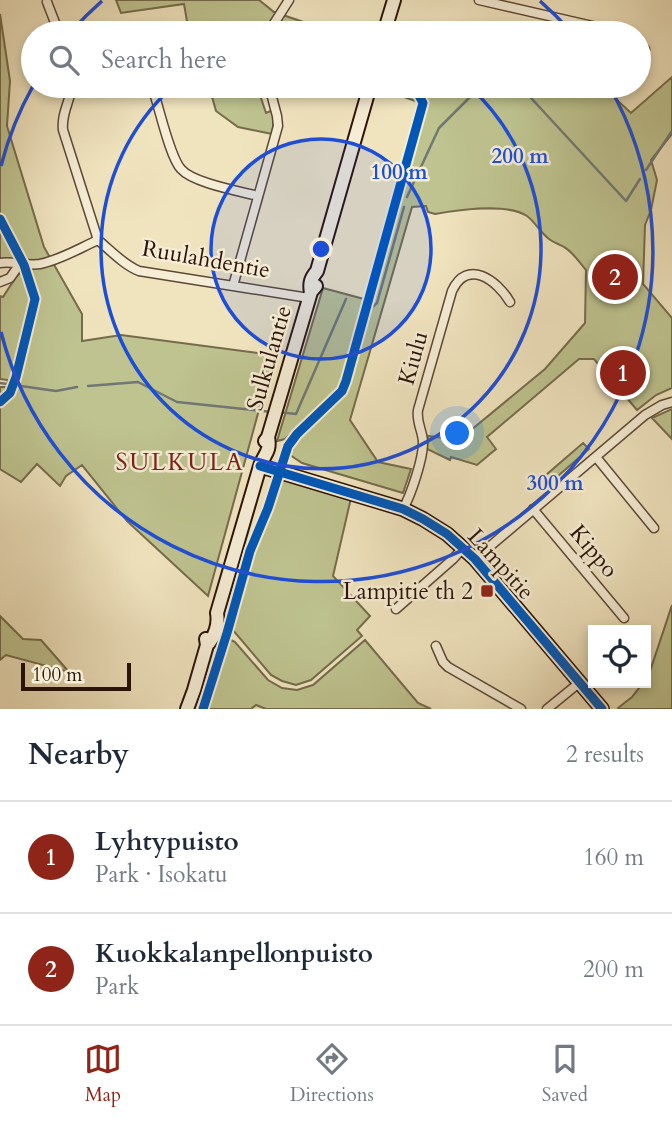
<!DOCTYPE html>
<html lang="en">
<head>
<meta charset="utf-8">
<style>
  :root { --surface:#fff; --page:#f6f6f7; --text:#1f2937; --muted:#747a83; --line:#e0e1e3; --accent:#8f2418 }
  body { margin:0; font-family:Cardo,serif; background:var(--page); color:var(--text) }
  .controls { position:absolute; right:21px; bottom:21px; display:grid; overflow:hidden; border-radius:0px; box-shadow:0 4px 10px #0003 }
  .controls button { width:63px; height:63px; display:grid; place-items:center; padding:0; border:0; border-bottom:2px solid var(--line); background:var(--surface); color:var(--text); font:35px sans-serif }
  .scale { position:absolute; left:21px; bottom:18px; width:110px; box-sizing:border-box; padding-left:7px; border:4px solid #2c1308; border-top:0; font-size:19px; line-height:24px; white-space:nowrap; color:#2c1308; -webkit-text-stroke:5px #f5edd5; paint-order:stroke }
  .you { position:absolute; left:458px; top:434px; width:24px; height:24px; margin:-18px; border:5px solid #fff; border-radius:50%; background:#1a73e8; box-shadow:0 0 0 10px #1a73e833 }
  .badge { display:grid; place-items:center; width:46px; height:46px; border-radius:50%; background:var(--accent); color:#fff; font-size:23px; font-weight:700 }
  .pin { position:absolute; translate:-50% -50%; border:4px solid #fff; box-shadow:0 2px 7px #0006 }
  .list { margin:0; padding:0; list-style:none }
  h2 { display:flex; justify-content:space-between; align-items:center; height:91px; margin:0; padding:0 28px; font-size:30px }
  h2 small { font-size:23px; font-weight:400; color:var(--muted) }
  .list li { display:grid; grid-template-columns:46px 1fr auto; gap:21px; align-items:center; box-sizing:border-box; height:112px; padding:0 28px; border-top:2px solid var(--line) }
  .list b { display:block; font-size:26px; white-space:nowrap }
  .list p { margin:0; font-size:23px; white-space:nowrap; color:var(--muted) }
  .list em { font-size:23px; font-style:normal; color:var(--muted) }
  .icon { flex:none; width:38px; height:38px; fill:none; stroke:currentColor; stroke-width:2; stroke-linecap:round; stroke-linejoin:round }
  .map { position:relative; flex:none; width:672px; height:709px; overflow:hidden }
  .search { position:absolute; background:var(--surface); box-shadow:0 4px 10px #0003; left:21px; right:21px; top:21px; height:77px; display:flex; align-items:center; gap:18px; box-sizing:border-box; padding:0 24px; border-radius:38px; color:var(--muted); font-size:26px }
  .sheet { height:315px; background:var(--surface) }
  nav { display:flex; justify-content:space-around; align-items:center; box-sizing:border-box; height:98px; border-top:2px solid var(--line); background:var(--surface); font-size:19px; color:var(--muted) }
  nav a { display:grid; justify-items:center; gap:4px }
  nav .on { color:var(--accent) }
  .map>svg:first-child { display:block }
  .green { fill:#bec38f; stroke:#756b4c; stroke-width:2 }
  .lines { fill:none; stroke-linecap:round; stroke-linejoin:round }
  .stream { stroke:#707874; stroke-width:2.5 }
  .street-casing { stroke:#5d4736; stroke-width:11 }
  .secondary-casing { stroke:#2c1308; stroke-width:16 }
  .street { stroke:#f5edd5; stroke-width:8 }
  .secondary { stroke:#f5edd5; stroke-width:12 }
  .cycleway-casing { stroke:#f5edd5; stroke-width:13 }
  .cycleway { stroke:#0057b8; stroke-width:9 }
  .ring { fill:none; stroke:#1d4ed8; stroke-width:3.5 }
  .poi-dot { fill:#8f2418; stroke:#f5edd5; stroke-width:2.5 }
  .labels { text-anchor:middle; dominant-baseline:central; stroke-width:5; stroke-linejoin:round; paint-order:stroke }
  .street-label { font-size:23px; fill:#2c1308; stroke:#f5edd5 }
  .poi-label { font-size:23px; fill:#2c1308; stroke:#f5edd5; text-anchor:end }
  .neighbourhood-label { font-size:24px; letter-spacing:2px; fill:#7a1f14; stroke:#f5edd5 }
  .centre { fill:#1d4ed8; stroke:#f5edd5; stroke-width:3.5 }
  .ring-label { font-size:21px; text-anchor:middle; font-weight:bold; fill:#1d4ed8; stroke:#f5edd5; stroke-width:5; stroke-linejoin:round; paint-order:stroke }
</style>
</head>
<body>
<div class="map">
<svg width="672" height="709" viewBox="0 0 672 709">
  <rect width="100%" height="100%" fill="#f0e4bf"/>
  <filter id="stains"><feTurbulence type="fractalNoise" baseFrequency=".00286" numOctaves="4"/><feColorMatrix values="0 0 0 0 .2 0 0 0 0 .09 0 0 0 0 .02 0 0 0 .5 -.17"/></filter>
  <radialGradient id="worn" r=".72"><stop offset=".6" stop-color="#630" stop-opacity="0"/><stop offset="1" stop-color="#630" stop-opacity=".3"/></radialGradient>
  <!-- green -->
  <path class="green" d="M116,0H259L274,12L336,33H189L184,4L121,13Z
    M0,14L10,81L7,126L44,247L82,314V341L121,335L274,355L208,596L127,521L82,465L66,476L60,486L37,464L21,482L0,469V387H7L8,380L0,379V296L3,297L16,277L21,272L17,260L0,261Z
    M672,77V134L651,160L657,180L651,210L645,225L643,284L672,318V388L656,395L637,410L594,359H579L487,437L496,449L477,465L451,457L450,460L427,449L428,436L459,440L545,369L585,323L586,270C580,263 572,251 564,247C559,244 554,243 549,239C541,233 535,222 527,216C508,203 458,210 435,214L428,212L426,206L412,207L350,420L378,462L411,469L403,493L302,463L290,455L299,435L344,393L424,104L416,86H602L631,113Z
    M209,86H257L266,113L273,110L274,118L272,134L238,127L216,111Z
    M378,86H412L421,103L378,88Z
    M323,288L364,299L340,389L285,439L277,441Z
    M672,409V439L652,418Z
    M583,443L589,449L551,482L546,475Z
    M281,477L351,498L333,576L370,616L357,630L362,636L311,680L296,685L282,681L271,675L232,629L253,552L272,509Z
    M672,605V709H619L618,708L632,697L643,683H646Z
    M0,616L23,639L41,640L69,672L6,655L0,660Z
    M229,639L235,642L268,680L282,688L297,690L313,685L365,640L418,703L431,709H266L256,705L251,709H206Z"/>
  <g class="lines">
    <!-- stream -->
    <path class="stream" d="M520,86L626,201L640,179
      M646,170L672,131
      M407,197L439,128L481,86
      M370,309L377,303L404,207
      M0,383L56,391L77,387
      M88,386L138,382L177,402L272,412
      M278,412L296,414L346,299"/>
    <defs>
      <path id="street" d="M479,0L623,33
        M47,2L59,33
        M268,33L289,0
        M639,42L645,49
        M72,86C70,101 61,114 63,130L98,240C111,251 124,265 139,271L309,298
        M154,86V93C160,111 170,157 181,169C193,183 239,191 258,196
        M0,263C13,261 26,266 40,264C60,260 80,248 98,240
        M0,282L10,278L19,265
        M233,286L278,126L277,116L269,86
        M596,457L654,528
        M403,509C411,495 423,459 423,443C423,431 416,423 418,410L452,291C467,258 497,280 510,302
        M533,509L624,618
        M475,559L645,415L662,405L672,402
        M396,609L453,559L463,548
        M436,646L443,662L448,667L521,709
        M547,709L579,683"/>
      <path id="secondary" d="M384,33L394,0
        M311,292C309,283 311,278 317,271L370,86
        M265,441L268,437L311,292L316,286
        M260,466L403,509L423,519L447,534L475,559L602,709
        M207,645C215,637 219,624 217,613L260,466C264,454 271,452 268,437
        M187,709L194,690L207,645L206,639"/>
    </defs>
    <!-- street casing -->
    <use href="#street" class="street-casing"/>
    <!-- secondary casing -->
    <use href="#secondary" class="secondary-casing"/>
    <!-- street -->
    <use href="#street" class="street"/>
    <!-- secondary -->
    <use href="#secondary" class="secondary"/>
    <defs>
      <path id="cycleway" d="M0,219L24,265L35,299L16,377L10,393L0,402
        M260,466L403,509L423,519L447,534L475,559L602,709
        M203,709L227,633L250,551L268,508L288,446L297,434L342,391L346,381L423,103L414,86"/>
    </defs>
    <!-- cycleway casing -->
    <use href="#cycleway" class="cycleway-casing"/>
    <!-- cycleway -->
    <use href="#cycleway" class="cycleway"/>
  </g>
  <!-- distance rings -->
  <circle cx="321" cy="249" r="110" fill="#1d4ed8" fill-opacity=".12"/>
  <g class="ring">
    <circle cx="321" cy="249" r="110"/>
    <path d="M279 33A220 220 0 0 1 363 33M470 87A220 220 0 1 1 172 87"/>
    <path d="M1 166A331 331 0 0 1 33 86M71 32A331 331 0 0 1 102 1M540 1A331 331 0 0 1 571 32M609 86A331 331 0 1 1 1 332"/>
  </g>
  <!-- markers -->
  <rect class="poi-dot" x="480" y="584" width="14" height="14" rx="3.5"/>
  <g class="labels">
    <!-- street labels -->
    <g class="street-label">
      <text transform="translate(206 259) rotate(10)">Ruulahdentie</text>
      <text transform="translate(269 358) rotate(-74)">Sulkulantie</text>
      <text transform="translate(413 358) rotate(-74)">Kiulu</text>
      <text transform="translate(594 551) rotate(50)">Kippo</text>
      <text transform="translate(501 564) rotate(48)">Lampitie</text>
    </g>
    <!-- poi labels -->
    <g class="poi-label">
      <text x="473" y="591">Lampitie th 2</text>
    </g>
    <!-- neighbourhood labels -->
    <g class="neighbourhood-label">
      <text x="180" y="462">SULKULA</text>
    </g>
  </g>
  <circle cx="321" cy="249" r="10" class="centre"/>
  <g class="ring-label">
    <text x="520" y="163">200 m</text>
    <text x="399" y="179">100 m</text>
    <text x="555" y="490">300 m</text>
  </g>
  <rect width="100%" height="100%" filter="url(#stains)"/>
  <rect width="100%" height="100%" fill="url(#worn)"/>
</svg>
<div class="controls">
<button><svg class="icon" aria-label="locate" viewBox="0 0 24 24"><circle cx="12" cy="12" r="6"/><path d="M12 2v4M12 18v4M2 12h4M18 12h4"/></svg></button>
</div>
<div class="scale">100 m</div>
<div class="you"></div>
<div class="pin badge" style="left:623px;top:373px">1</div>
<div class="pin badge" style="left:615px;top:277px">2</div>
<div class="search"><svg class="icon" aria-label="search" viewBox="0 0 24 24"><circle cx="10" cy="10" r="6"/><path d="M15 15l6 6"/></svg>Search here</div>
</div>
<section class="sheet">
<h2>Nearby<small>2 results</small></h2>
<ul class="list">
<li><span class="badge">1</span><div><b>Lyhtypuisto</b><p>Park · Isokatu</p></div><em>160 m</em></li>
<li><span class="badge">2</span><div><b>Kuokkalanpellonpuisto</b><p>Park</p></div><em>200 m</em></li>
</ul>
</section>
<nav>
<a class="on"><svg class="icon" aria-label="map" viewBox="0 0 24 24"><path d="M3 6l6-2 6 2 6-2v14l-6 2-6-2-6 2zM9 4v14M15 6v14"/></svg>Map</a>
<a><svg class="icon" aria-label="directions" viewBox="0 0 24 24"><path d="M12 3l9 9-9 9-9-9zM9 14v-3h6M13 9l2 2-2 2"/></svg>Directions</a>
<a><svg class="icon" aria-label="saved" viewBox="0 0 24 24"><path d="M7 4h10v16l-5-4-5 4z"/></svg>Saved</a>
</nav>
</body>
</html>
